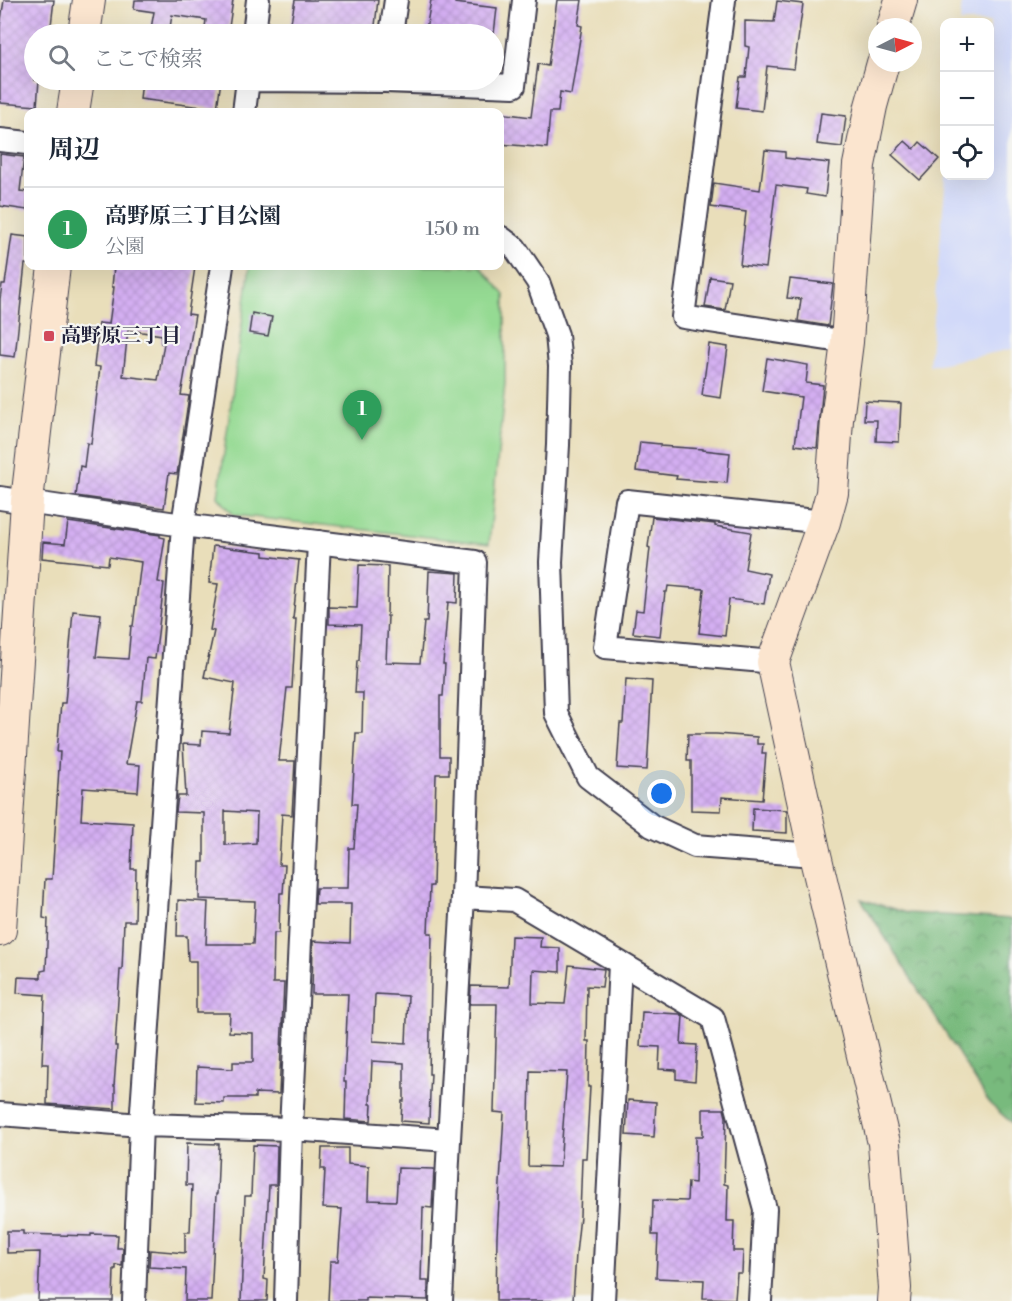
<!DOCTYPE html>
<html lang="ja">
<head>
<meta charset="utf-8">
<style>
  :root { --surface:#fff; --page:#f6f6f7; --text:#1f2937; --muted:#747a83; --line:#e0e1e3; --accent:#d1495b }
  body { margin:0; font-family:"Libre Bodoni","Noto Serif JP",serif; background:var(--page); color:var(--text) }
  .controls { position:absolute; right:18px; top:18px; display:grid; overflow:hidden; border-radius:12px; box-shadow:0 6px 24px #0002 }
  .controls button { width:54px; height:54px; display:grid; place-items:center; padding:0; border:0; border-bottom:2px solid var(--line); background:var(--surface); color:var(--text); font:30px sans-serif }
  .compass { position:absolute; left:868px; top:18px; width:54px; height:54px; border-radius:50%; background:var(--surface); box-shadow:0 6px 24px #0002; rotate:84deg }
  .you { position:absolute; left:662px; top:794px; width:21px; height:21px; margin:-15px; border:4px solid #fff; border-radius:50%; background:#1a73e8; box-shadow:0 0 0 9px #1a73e833 }
  .badge { display:grid; place-items:center; width:39px; height:39px; border-radius:50%; background:var(--accent); color:#fff; font-size:20px; font-weight:700 }
  .pin { position:absolute; translate:-50% -50px; filter:drop-shadow(0 2px 3px #0008) }
  .pin::after { content:''; position:absolute; top:32px; width:21px; height:18px; background:inherit; clip-path:polygon(0 0,100% 0,50% 100%) }
  .list { margin:0; padding:0; list-style:none }
  h2 { display:flex; justify-content:space-between; align-items:center; height:78px; margin:0; padding:0 24px; font-size:26px }
  h2 small { font-size:20px; font-weight:400; color:var(--muted) }
  .list li { display:grid; grid-template-columns:39px 1fr auto; gap:18px; align-items:center; box-sizing:border-box; height:84px; padding:0 24px; border-top:2px solid var(--line) }
  .list b { display:block; font-size:22px; white-space:nowrap }
  .list p { margin:0; font-size:20px; white-space:nowrap; color:var(--muted) }
  .list em { font-size:20px; font-style:normal; color:var(--muted) }
  .icon { flex:none; width:33px; height:33px; fill:none; stroke:currentColor; stroke-width:2; stroke-linecap:round; stroke-linejoin:round }
  .map { position:relative; flex:none; width:1012px; height:1301px; overflow:hidden }
  .search { position:absolute; background:var(--surface); box-shadow:0 6px 24px #0002; left:24px; top:24px; width:480px; height:66px; display:flex; align-items:center; gap:15px; box-sizing:border-box; padding:0 21px; border-radius:33px; color:var(--muted); font-size:22px }
  .panel { position:absolute; background:var(--surface); box-shadow:0 6px 24px #0002; left:24px; top:108px; width:480px; height:162px; border-radius:12px }
  .map>svg:first-child { display:block }
  .built { fill:#d1d9f9 }
  .green { fill:#95da93; stroke:#5c7e67; stroke-width:1.5 }
  .forest { fill:url(#forest-crowns); stroke:#4d6e5c; stroke-width:1.5 }
  .building { fill:url(#building-cross-hatch); fill-rule:evenodd }
  .lines { fill:none; stroke-linecap:round; stroke-linejoin:round }
  .street-casing { stroke:#403e4e; stroke-width:26 }
  .secondary-casing { stroke:#403e4e; stroke-width:34 }
  .street { stroke:#fff; stroke-width:22 }
  .secondary { stroke:#fbe5cf; stroke-width:32 }
  .poi-dot { fill:#d1495b; stroke:#f6f6f2; stroke-width:2 }
  .labels { text-anchor:middle; dominant-baseline:central; stroke-width:4.5; stroke-linejoin:round; paint-order:stroke }
  .poi-label { font-size:20px; font-weight:bold; fill:#22223b; stroke:#f6f6f2; text-anchor:start }
</style>
</head>
<body>
<div class="map">
<svg width="1012" height="1301" viewBox="0 0 1012 1301">
  <defs>
    <pattern id="forest-crowns" width="20" height="18" patternUnits="userSpaceOnUse" patternTransform="scale(1.5)"><rect width="20" height="18" fill="#78ba7d"/><path d="M2 6a3 3 0 1 1 6 0M12 15a3 3 0 1 1 6 0" fill="none" stroke="#629768"/></pattern>
    <pattern id="building-cross-hatch" width="8" height="8" patternUnits="userSpaceOnUse" patternTransform="scale(1.5)"><rect width="8" height="8" fill="#d4aff2"/><path d="M0 0l8 8M0 8l8-8" fill="none" stroke="#b696d0"/></pattern>
  </defs>
  <rect width="100%" height="100%" fill="#f6f6f2"/>
  <filter id="ink" filterUnits="userSpaceOnUse"><feTurbulence type="fractalNoise" baseFrequency=".0167" numOctaves="2"/><feDisplacementMap in="SourceGraphic" scale="12" xChannelSelector="R" yChannelSelector="G"/><feConvolveMatrix kernelMatrix="1 2 1 2 8 2 1 2 1" color-interpolation-filters="sRGB"/></filter>
  <filter id="wash" filterUnits="userSpaceOnUse"><feTurbulence type="fractalNoise" baseFrequency=".008" numOctaves="4" result="noise"/><feDisplacementMap in="SourceGraphic" scale="24" xChannelSelector="R" yChannelSelector="G"/><feGaussianBlur stdDeviation="1.35" result="paint"/><feColorMatrix in="noise" values="0 0 0 0 0 0 0 0 0 0 0 0 0 0 0 0 0 1.4 0 .05"/><feComposite in="paint" operator="in"/></filter>
  <g filter="url(#wash)">
    <rect width="100%" height="100%" fill="#e9deba"/>
    <!-- built -->
    <path class="built" d="M962,0H1012V349L929,366L946,176H990V22H960Z"/>
    <!-- green -->
    <path class="green" d="M250,266H480L505,295V383L489,544L234,515L218,497Z"/>
    <!-- forest -->
    <path class="forest" d="M861,899L907,913L1012,919V1123L990,1104Z"/>
    <g id="blocks">
      <!-- building -->
      <path class="building" d="M4,0H54L50,34H34V80H39L37,106L0,103V27Z
        M135,0H233L228,34H204L206,20L172,15L169,34H150L154,12L134,9Z
        M295,0H378L374,34H289Z
        M431,0H455V3L497,8L494,34L450,32V34L426,30Z
        M557,0H582L578,25L582,26L571,94L560,92L558,112H550L547,148L500,144V113L531,117L538,64L548,66Z
        M777,1L803,4L794,69L767,66L762,111L736,108L740,77H746L749,47L745,46V21L774,22Z
        M142,80H221L217,109L140,99Z
        M821,113L846,116L842,147L817,144Z
        M905,141L914,149L920,142L939,159L920,180L892,155Z
        M765,150L785,152V158L829,163L825,197L806,194L807,189L776,185L766,268L740,265L746,212L711,207L714,183L760,190Z
        M0,154L24,157L20,191L28,192L27,210L0,206Z
        M12,235L28,237V264H25L15,357L0,355V299L2,284H5Z
        M114,266H183L195,267L188,314L195,315L181,395L189,396L177,474L169,473L164,508L76,496L80,466L84,467L87,443L91,444L100,367L94,366L99,323L109,324L114,287H112ZM128,330L162,335L161,343H164L158,380L123,376Z
        M710,277L730,280L725,310L705,307Z
        M790,279L833,284L828,326L798,321L801,299L787,298Z
        M252,313L272,317L268,336L249,333Z
        M709,344L728,347L721,398L702,395Z
        M767,358L808,365L806,383L823,385L817,448L795,445L801,397L762,391Z
        M865,401L901,403L899,442L876,441L877,420H864Z
        M640,442L660,444V446L703,449V450L730,453L727,483L676,479L677,476L636,471Z
        M652,517L715,524V526L751,532L745,569L769,574L764,604L729,599L725,636L699,633L704,589L668,586L667,592H665L660,636L633,633L636,610L643,611L650,548L648,547Z
        M68,522L160,535V537L165,538L158,582L164,583L155,659L146,658L142,701H137L126,764L140,765L138,792L83,788L81,820L133,823L131,869H136L135,921H124L122,970H120L115,1046H117L114,1086H115V1109L47,1104L48,1064H42L45,995L17,993L18,977L41,978V971L46,970L48,919L43,918L45,879H52L60,752H57L61,703H65L73,611L101,614L96,657L128,659L131,626H133L141,562L109,557L108,565L42,558L43,542L65,544Z
        M213,546L264,552V556L299,560L293,619H296L292,688H287L279,761H295L292,815L282,814L279,865H285L283,893H280L279,933H274L273,983H284L279,1094L255,1093V1098H224V1103L196,1102L197,1067L233,1069V1062H253V1033L229,1032L230,1013H196V961H188L187,936H177L178,900L208,902L206,944H253L255,901L199,899L200,862H204V813L176,812L178,796H186L183,744L201,745L202,731L229,733L235,683L204,677L214,631L210,630L218,584L209,583ZM225,811L257,813L256,843L225,845Z
        M359,565L388,566L387,616H388L386,662L420,663L424,622H427L429,571L458,573L457,603L448,602L443,664H445L443,696H440V756H449V774H436L433,886H430L428,933H432L429,1074H431L430,1092L429,1123L401,1121L402,1101H404V1063L372,1061L370,1104H372L371,1121L345,1119L346,1082H344L348,994H312L313,941L350,943L351,904H315L316,888H348L349,848H354L357,804H352L356,733H362L363,693H355L357,661H359L361,625L329,624V607L357,608ZM376,994L408,996L406,1043L373,1041L375,995Z
        M626,679L652,681L647,770L617,768L620,723H623Z
        M688,734H716L757,737V744H763L762,753H766L762,800L722,797L721,811L691,810V761H687Z
        M753,808L787,810V833L752,831Z
        M511,936L541,937L540,947L560,948V972L533,970L532,1003L565,1004L569,965L604,969L602,987L587,986L586,1041H589L588,1087H590L586,1158H582L580,1216L576,1254L573,1301H496L497,1236L504,1113L494,1112L497,1004H470L471,986L509,987ZM530,1071L567,1072L560,1167L528,1166Z
        M642,1012L680,1014L683,1016L681,1044L697,1045L695,1081L676,1079V1070L659,1069L660,1047L640,1046Z
        M628,1100L656,1102L654,1137L626,1135Z
        M703,1109H724L726,1117L724,1184L728,1185L727,1221H734L733,1251H743L742,1273H737L735,1299L703,1298L704,1280L656,1278L658,1235H652L653,1200L687,1201L688,1182L695,1183L696,1136H703Z
        M187,1143L219,1144L217,1194H216L211,1301H185L186,1269L149,1267L150,1250L185,1253V1232H190L192,1185H186Z
        M253,1145L277,1146L276,1185H269L264,1279L268,1280L267,1301H241L245,1196H251Z
        M322,1148H348V1164L369,1166L368,1200L396,1201L398,1168L434,1169L432,1208L423,1207L421,1281H428V1300L366,1298V1301H328L330,1261H338L342,1209L323,1208L325,1169H321Z
        M7,1231H23V1234L91,1236V1234L118,1235L117,1248H123L122,1266L116,1265V1269H114L113,1301H38L40,1252L7,1253Z"/>
    </g>
  </g>
  <g filter="url(#ink)">
    <use href="#blocks" fill-opacity="0" stroke="#403e4e" stroke-width="1.5"/>
    <g class="lines">
      <defs>
        <path id="street" d="M724,0L683,317L847,342
          M254,34L258,0
          M391,34L396,0
          M257,80L385,81L514,86L524,0
          M244,112L248,80
          M0,140L28,143
          M500,237L515,248L538,282L557,335L560,366L558,445L551,562L556,713L588,777L652,826L695,846L815,855
          M0,498L183,525L475,562L463,897L449,1140L441,1301
          M773,662L605,647L627,501L824,522
          M463,897L514,900L713,1018L765,1209L760,1301
          M0,1114L141,1125L291,1129L449,1140
          M134,1301L141,1125L183,525L222,266
          M286,1301L291,1129L319,542
          M603,1301L620,964"/>
        <path id="secondary" d="M893,27L901,0
          M84,34L89,0
          M883,63L871,106L859,165L847,342L837,420L832,493L824,522L773,662L815,855L884,1143L895,1288L894,1301
          M73,112L78,80
          M0,930L27,501L54,266"/>
      </defs>
      <!-- street casing -->
      <use href="#street" class="street-casing"/>
      <!-- secondary casing -->
      <use href="#secondary" class="secondary-casing"/>
      <!-- street -->
      <use href="#street" class="street"/>
      <!-- secondary -->
      <use href="#secondary" class="secondary"/>
    </g>
  </g>
  <!-- markers -->
  <rect class="poi-dot" x="43" y="330" width="12" height="12" rx="3"/>
  <g class="labels">
    <!-- poi labels -->
    <g class="poi-label">
      <text x="61" y="336">高野原三丁目</text>
    </g>
  </g>
</svg>
<div class="controls">
<button>+</button>
<button>−</button>
<button><svg class="icon" aria-label="locate" viewBox="0 0 24 24"><circle cx="12" cy="12" r="6"/><path d="M12 2v4M12 18v4M2 12h4M18 12h4"/></svg></button>
</div>
<svg class="compass" viewBox="-18 -18 36 36"><path d="M0-13l5 13h-10z" fill="#e53935"/><path d="M0 13l5-13h-10z" fill="#747a83"/></svg>
<div class="you"></div>
<div class="pin badge" style="left:362px;top:440px;background:#2e9e5b">1</div>
<div class="search"><svg class="icon" aria-label="search" viewBox="0 0 24 24"><circle cx="10" cy="10" r="6"/><path d="M15 15l6 6"/></svg>ここで検索</div>
<section class="panel">
<h2>周辺<small></small></h2>
<ul class="list">
<li><span class="badge" style="background:#2e9e5b">1</span><div><b>高野原三丁目公園</b><p>公園</p></div><em>150 m</em></li>
</ul>
</section>
</div>
</body>
</html>
